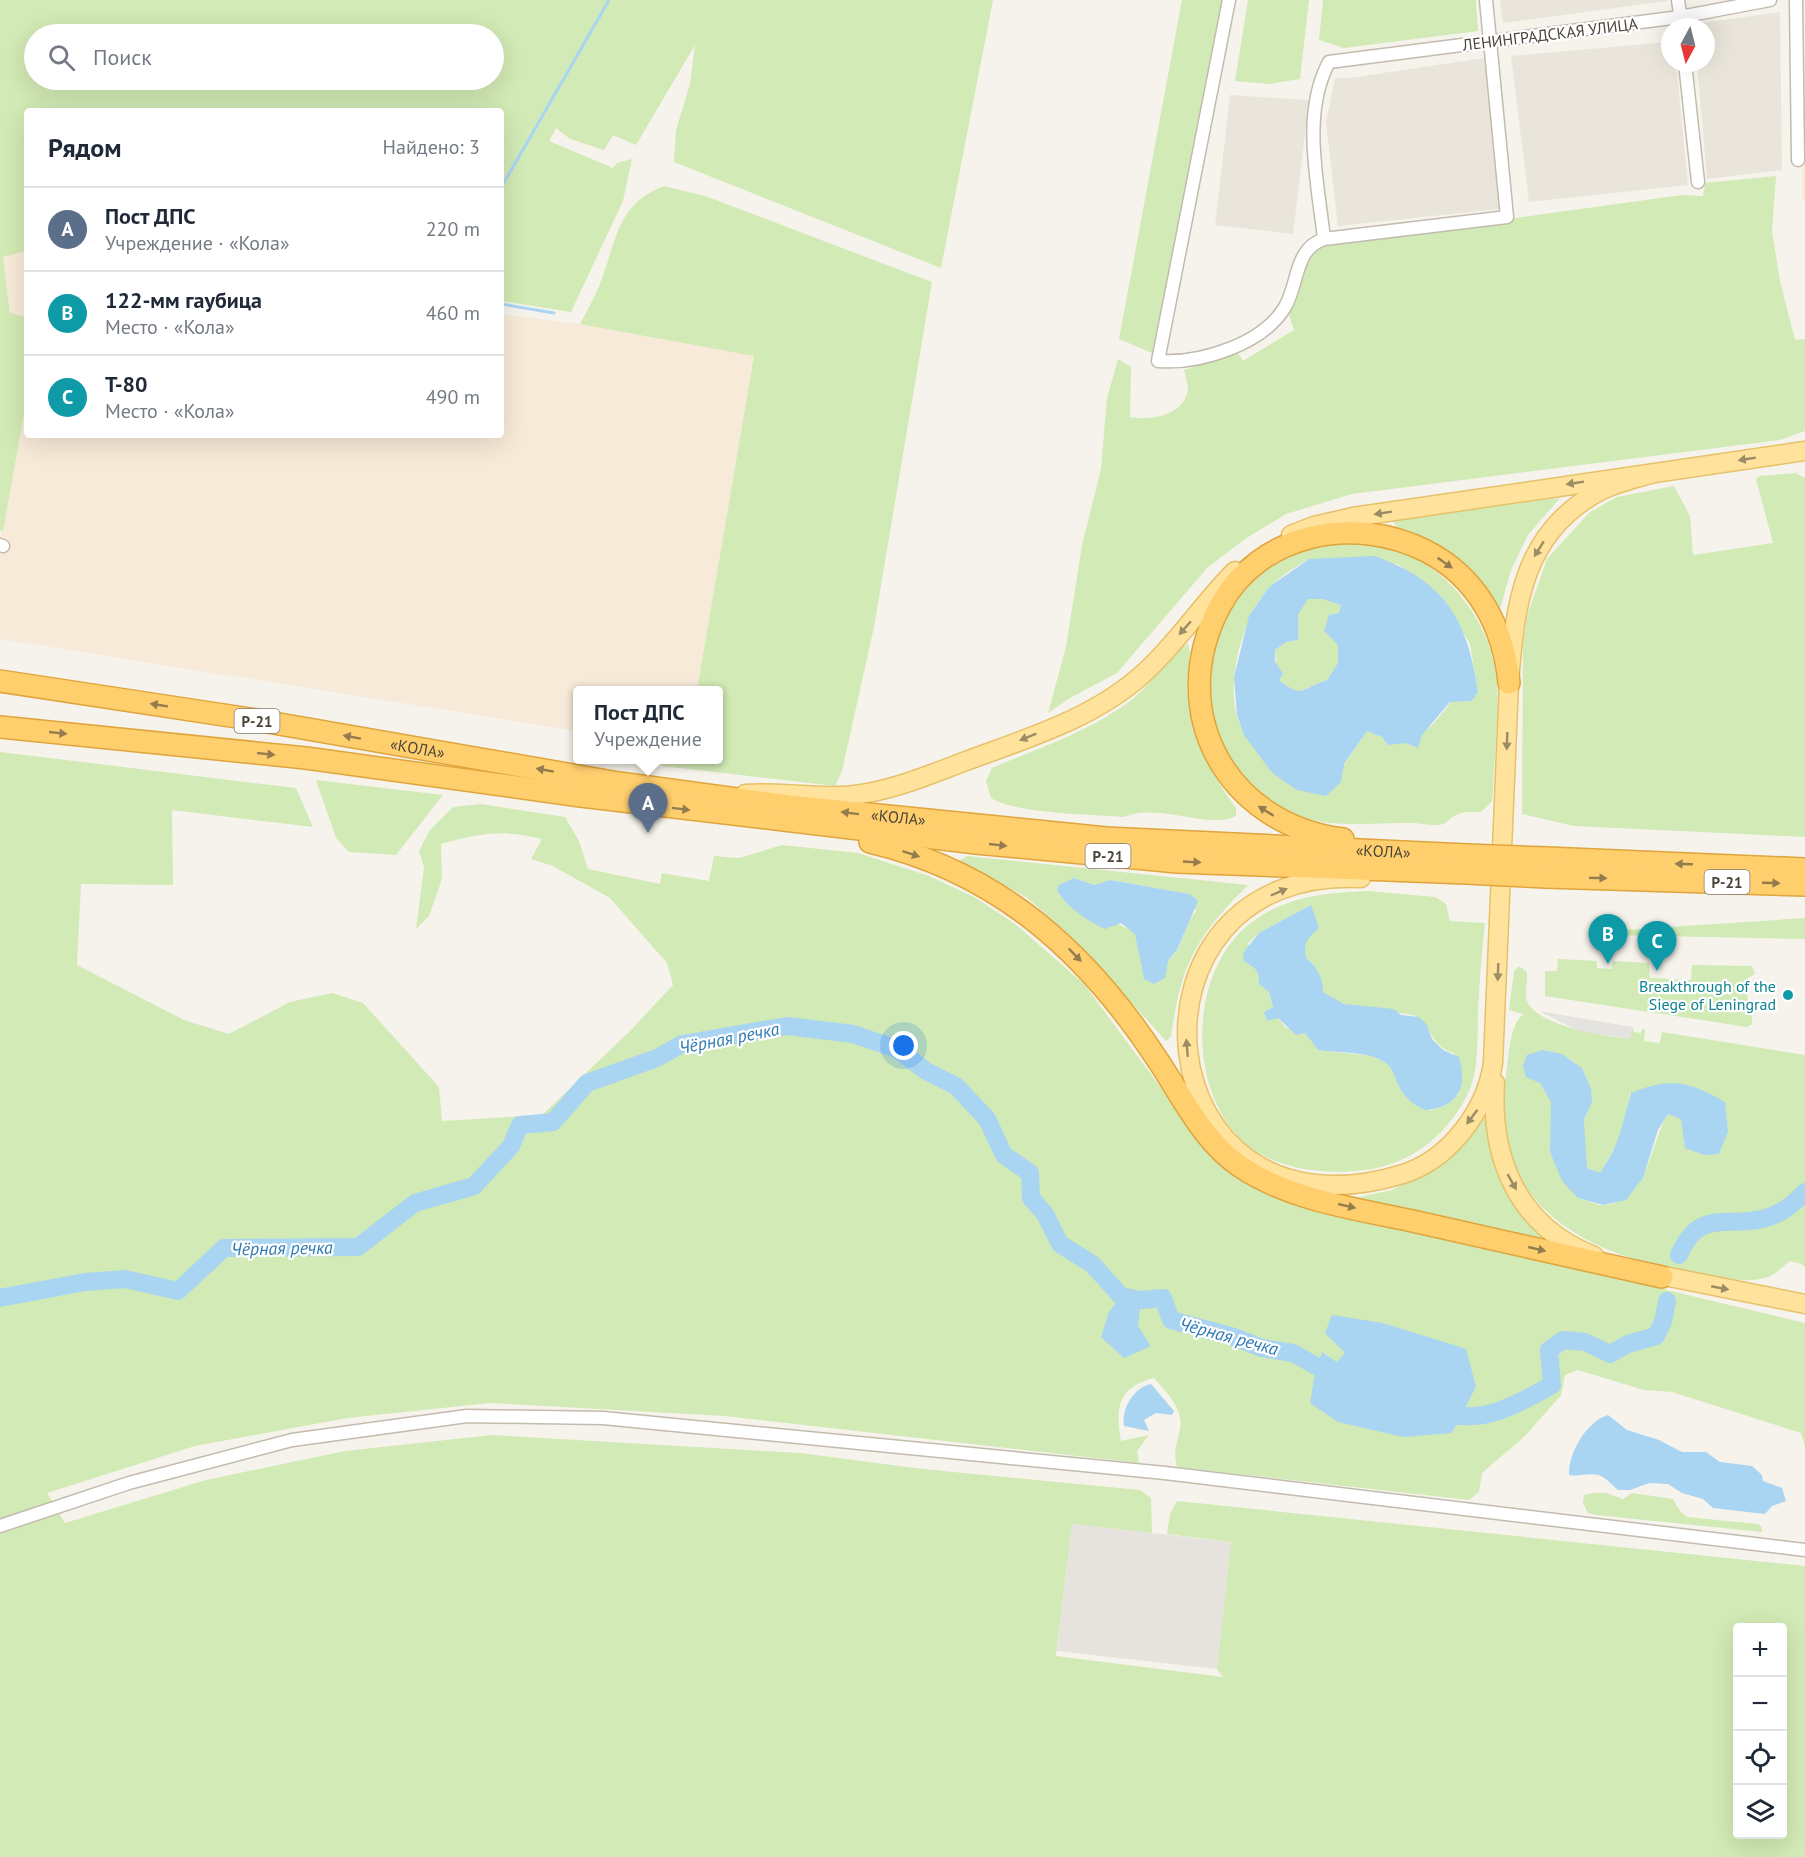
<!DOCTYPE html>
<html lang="ru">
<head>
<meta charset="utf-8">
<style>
  :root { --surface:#fff; --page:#f6f6f7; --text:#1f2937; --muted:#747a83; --line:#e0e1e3; --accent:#fc3f1d }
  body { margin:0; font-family:"PT Sans",sans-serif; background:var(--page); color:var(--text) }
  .controls { position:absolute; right:18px; bottom:18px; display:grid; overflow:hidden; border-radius:6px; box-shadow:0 6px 24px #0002 }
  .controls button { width:54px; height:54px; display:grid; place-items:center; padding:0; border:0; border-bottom:2px solid var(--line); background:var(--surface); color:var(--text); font:30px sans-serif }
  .compass { position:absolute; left:1661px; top:18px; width:54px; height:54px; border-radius:50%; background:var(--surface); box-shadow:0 6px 24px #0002; rotate:187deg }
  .you { position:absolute; left:904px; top:1046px; width:21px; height:21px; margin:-15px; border:4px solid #fff; border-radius:50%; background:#1a73e8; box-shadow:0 0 0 9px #1a73e833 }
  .badge { display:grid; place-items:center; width:39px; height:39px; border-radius:50%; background:var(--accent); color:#fff; font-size:20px; font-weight:700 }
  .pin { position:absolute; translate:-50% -50px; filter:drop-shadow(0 2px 3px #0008) }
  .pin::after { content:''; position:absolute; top:32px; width:21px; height:18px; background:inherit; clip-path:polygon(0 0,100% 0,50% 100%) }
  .popup { position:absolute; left:573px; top:686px; width:150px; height:78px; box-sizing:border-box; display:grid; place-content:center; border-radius:6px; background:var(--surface); filter:drop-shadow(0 2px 4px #0005); font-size:20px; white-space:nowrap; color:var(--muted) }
  .popup b { font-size:22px; color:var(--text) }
  .popup::after { content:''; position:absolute; left:50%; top:100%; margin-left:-12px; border:12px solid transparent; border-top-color:var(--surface) }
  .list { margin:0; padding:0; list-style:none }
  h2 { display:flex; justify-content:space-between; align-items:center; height:78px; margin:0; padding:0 24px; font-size:26px }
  h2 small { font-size:20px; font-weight:400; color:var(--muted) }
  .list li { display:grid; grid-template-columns:39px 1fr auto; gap:18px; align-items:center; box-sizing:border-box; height:84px; padding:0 24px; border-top:2px solid var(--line) }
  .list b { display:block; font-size:22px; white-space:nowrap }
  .list p { margin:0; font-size:20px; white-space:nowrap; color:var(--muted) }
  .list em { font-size:20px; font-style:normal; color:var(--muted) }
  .icon { flex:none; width:33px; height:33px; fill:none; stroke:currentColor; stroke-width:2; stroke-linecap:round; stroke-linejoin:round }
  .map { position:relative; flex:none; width:1805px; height:1857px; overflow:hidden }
  .search { position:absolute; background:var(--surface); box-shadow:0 6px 24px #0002; left:24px; top:24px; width:480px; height:66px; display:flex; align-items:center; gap:15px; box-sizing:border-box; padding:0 21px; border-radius:33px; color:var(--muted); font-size:22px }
  .panel { position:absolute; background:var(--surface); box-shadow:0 6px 24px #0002; left:24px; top:108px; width:480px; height:330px; border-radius:6px }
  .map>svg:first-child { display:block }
  .residential { fill:#eae5da }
  .commercial { fill:#f7ead8 }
  .industrial { fill:#e6e2dd }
  .green { fill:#d2eab5; fill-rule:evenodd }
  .parking { fill:#e5e3e0 }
  .water { fill:#a9d4f2; fill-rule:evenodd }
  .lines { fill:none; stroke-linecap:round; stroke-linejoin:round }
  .stream { stroke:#a9d4f2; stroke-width:3 }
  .river { stroke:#a9d4f2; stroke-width:18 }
  .street-casing { stroke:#c2bbae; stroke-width:15 }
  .primary-casing { stroke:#e6c16a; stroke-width:21 }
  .highway-casing { stroke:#e0a43c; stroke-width:24 }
  .street { stroke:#fff; stroke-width:12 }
  .primary { stroke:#ffe39c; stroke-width:18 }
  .highway { stroke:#ffcf6e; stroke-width:21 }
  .highway-bridge-casing { stroke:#e0a43c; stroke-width:24; stroke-linecap:butt }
  .highway-bridge { stroke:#ffcf6e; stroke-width:21 }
  .oneway { fill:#9c8c66 }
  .oneway2 { fill:#937c4e }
  .culture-dot { fill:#0f9aa8; stroke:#fff; stroke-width:2 }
  .labels { text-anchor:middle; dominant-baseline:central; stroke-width:4.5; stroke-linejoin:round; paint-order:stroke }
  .shield { fill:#fff; stroke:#817c74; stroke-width:1.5 }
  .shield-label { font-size:15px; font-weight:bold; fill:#4b4439 }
  .street-label { font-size:16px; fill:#4b4439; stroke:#fff }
  .culture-label { font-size:16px; fill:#0d838f; stroke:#fff; text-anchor:end }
  .water-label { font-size:18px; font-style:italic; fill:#2e7ab2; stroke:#fff }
</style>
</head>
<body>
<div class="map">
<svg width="1805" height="1857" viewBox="0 0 1805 1857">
  <rect width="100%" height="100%" fill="#f6f3ec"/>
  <!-- residential -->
  <path class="residential" d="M1500,0H1667V1L1503,23Z
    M1780,12L1782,170L1707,179L1697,63H1706V27H1693V24Z
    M1670,42V63H1676L1688,185L1529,202L1511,56Z
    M1484,58L1499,209L1338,226L1326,122L1335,78H1350Z
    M1230,95L1309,100L1293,234L1215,225Z"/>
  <!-- commercial -->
  <path class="commercial" d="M1804,3L1805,200H1802Z
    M27,251V317L10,313L3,256Z
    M501,314L580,324L754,355L697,690H578L577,731L0,639V538L27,397V435H501Z"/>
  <!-- industrial -->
  <path class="industrial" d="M1072,1524L1231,1542L1217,1669L1057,1651Z"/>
  <!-- green -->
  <path class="green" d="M0,0H993L941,268L674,162L676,130L690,84L695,45L636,145L613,135L604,150L570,139L556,128L549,141L613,168L617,163L632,159L623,201L571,312L501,301V111H27V251L3,257L10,313L27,317V397L3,531H0ZM34,34H494V80H34Z
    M1182,0H1224L1152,353L1119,339Z
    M1248,0H1309L1300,79L1268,84L1235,81Z
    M1323,0H1476L1478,31L1344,48L1319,40Z
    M1776,176L1772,231L1780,281L1795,340L1805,339V431L1780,440L1352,494L1286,514L1245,539L1208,567L1117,673L1070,698L1048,713L1066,647L1082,545L1101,469L1107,398L1118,359L1131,367L1130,417C1151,421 1185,415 1188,389C1188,383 1185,375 1184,370L1238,353L1243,361L1294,330L1289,315L1310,257L1319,245L1682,195L1703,196L1705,183Z
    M664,186L705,196L932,282L874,627L842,771L835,786L662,766L663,760H718V690H697L754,356L580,324C588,309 597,293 602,278C617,237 619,203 664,186Z
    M1796,473L1805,478V837L1574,826L1522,814L1523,643L1528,613L1547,559L1590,512L1617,497L1674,486L1690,516L1693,555L1773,543L1756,479L1759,476Z
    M1560,498L1528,535L1511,570L1498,616L1397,530L1393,519Z
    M1321,543C1349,544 1376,543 1403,553C1453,571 1494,630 1497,683C1499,719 1494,756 1493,792L1492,801L1481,812C1472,812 1462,811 1454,816C1451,818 1447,822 1443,824C1436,827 1420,823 1412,823C1371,822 1329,830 1290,813C1279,808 1266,798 1257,789C1183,725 1200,613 1279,559C1290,551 1308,548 1321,543ZM1309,559L1398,564L1441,596L1470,644L1478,692L1472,701L1451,702C1431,728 1422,740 1388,745L1382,737L1367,731L1344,765L1272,773C1260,755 1245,739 1238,719C1225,681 1243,618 1268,589C1279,577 1295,567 1309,559Z
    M1308,599H1322L1341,605L1338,663L1327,680C1302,687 1304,700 1278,680L1275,650L1286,642L1298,640V615Z
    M1188,644C1193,657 1186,676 1187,690C1189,736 1210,772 1236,808V816C1209,830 1158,802 1124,817C1092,814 1016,814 991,798L986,781L992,768C1041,747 1095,730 1136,696C1151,684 1174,650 1188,644Z
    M0,752L296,788L313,827L172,810L173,885L81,884L77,965L184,1020L229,1034L290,1002L332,993L363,1003L439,1087L442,1121L542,1115L631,1030L673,985L667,963L610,898L553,866L531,859L542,839C502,829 481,833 441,844L442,879L429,916L416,929L424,867L419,851L430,830L453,807L481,804L565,817L579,841L588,869L660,884L662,873L709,881L714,856L739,858L782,845L858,853L929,876L974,897L1015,924L1084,984L1173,1104L1214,1153L1377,1221L1805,1323V1447L1801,1433L1672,1392L1644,1390L1578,1370L1565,1375L1561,1395L1525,1436L1482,1473L1479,1492L1469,1500L1177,1467C1173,1452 1177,1444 1180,1429C1184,1409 1166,1392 1154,1378C1118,1387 1115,1407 1121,1441L1149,1435L1137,1451L1139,1463L724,1416L490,1403L347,1418L195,1446L47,1493L65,1523L206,1480L345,1451L492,1435L800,1453L923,1469L1140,1490L1151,1498L1152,1533L1072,1524L1056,1656L1223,1677L1217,1669L1231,1542L1167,1534L1170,1514L1177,1501L1805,1566V1857H0ZM1383,1323L1406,1332L1476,1387L1452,1433L1338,1422L1322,1352L1337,1362ZM1738,1628H1782V1834H1738Z
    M316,780L443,795L396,855L349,852L336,838Z
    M967,856L1248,885C1196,937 1181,963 1171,1037L1166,1041L1072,937L1026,897L957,862ZM1074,878L1094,885L1110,880L1190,894L1196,911C1184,925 1183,948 1169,960C1163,966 1150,968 1142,970L1136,934C1112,917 1082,915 1060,896Z
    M1368,891L1435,897L1446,904L1450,921L1485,923C1482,953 1479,983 1478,1013C1477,1037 1479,1067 1470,1089C1452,1130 1416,1161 1372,1169C1333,1175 1283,1172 1250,1147C1186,1098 1186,971 1252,922C1288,896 1325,893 1368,891ZM1311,905L1304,947L1306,958C1316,965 1324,979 1323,992C1338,1009 1386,1011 1407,1014C1431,1016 1427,1046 1454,1053L1459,1094L1446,1105L1430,1111L1389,1064L1372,1056L1318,1050L1305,1033L1286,1028L1278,1018L1264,1012L1273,1007C1268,985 1255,965 1248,943L1259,933Z
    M1805,918V939L1608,935V931Z
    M1558,959L1597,961V968L1612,969L1613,961L1649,963L1650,978L1691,980L1692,965L1752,966L1755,974L1748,978L1747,1012L1752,1016V1024L1747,1027L1545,996V971H1557Z
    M1519,966L1527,972C1528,981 1524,992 1527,1001C1536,1026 1606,1036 1630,1039L1632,1027L1634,1032L1641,1033L1642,1029H1645L1644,1041L1660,1043L1662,1032L1805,1055V1267L1801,1264L1790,1261C1783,1266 1775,1275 1768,1277C1744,1285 1714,1276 1691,1272C1582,1255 1485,1201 1506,1074C1509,1056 1509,1027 1523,1014L1509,1010L1514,971ZM1543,1050C1581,1058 1582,1067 1592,1102L1584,1120L1586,1167L1600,1174L1621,1135L1630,1093L1728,1132L1668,1114C1649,1145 1650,1200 1605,1205C1597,1206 1586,1200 1578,1198L1550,1152L1552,1102L1540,1083Z
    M1487,1115L1490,1125L1555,1245L1350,1199L1392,1190L1440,1163L1463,1144Z
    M1594,1493H1606L1623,1499L1632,1493L1673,1499L1680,1511L1687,1517L1758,1524L1762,1527V1532L1596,1515L1588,1513L1583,1503L1584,1495Z"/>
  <!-- parking -->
  <path class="parking" d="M1539,1011L1632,1027L1630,1039L1579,1031Z"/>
  <!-- water -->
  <path class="water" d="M1374,556C1445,580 1468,621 1478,692L1472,701L1450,702L1422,735L1418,748L1406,743L1388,745L1382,737L1367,731L1344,764L1341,782L1326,796L1297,790L1272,773L1244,735L1237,715L1234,677L1249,616L1269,587L1309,559ZM1322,599L1341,605L1339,613L1329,615L1324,631L1338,645V663L1327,680C1303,687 1303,700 1279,680L1283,674L1275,661V650L1286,642L1298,640V615L1308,599Z
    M1074,878L1094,885L1110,880L1190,894L1198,901L1177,950L1168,961L1165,978L1154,984L1144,979L1135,934L1121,923L1105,929C1088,921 1066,907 1057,890L1059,885Z
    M1311,905L1319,928C1308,938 1303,942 1306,958C1316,965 1324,979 1323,992L1344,1004L1394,1009L1401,1015L1419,1017L1427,1025L1432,1039L1443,1050L1459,1057C1465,1078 1464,1098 1441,1107C1434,1109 1429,1111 1423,1109C1394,1096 1398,1071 1386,1063C1369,1051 1339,1053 1318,1050L1305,1033L1296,1035L1278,1018L1267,1021L1264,1012L1273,1007L1269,992L1259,984C1260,970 1255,968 1244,961L1243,953L1259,933Z
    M1543,1050L1562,1054L1582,1068L1591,1089L1592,1102L1584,1120L1587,1168L1600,1173C1621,1142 1621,1127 1631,1093C1669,1077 1690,1081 1725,1102L1728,1132L1719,1154L1704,1155L1685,1148L1681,1119L1668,1114L1658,1130L1643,1178L1626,1200L1603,1205L1578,1198L1562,1181L1550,1152L1551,1102L1540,1083L1526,1077L1523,1066L1527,1055Z
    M1127,1288L1141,1300L1138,1326L1151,1346L1124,1358L1101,1337L1109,1312Z
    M1332,1315L1383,1323L1466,1349L1476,1387L1452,1433L1403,1437L1338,1422L1310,1403L1316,1368L1322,1352L1337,1362L1345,1353L1325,1333Z
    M1151,1384L1174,1411L1172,1415L1156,1413L1144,1420L1149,1431L1124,1426C1121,1409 1134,1387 1151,1384Z
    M1608,1415L1627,1430L1659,1440L1682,1452H1706L1720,1462L1752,1466L1762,1475L1763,1481L1782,1488L1786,1501L1772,1506L1765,1514L1713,1508L1703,1499L1682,1493L1668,1484L1649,1483L1630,1490H1618C1613,1486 1608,1480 1603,1477C1593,1471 1580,1477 1569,1475C1568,1453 1587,1421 1608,1415Z"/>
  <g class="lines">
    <!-- stream -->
    <path class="stream" d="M501,188L609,0
      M501,304L554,313"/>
    <!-- river -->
    <path class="river" d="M1679,1255C1700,1207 1726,1229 1766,1218C1783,1213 1793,1204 1805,1192
      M0,1298L85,1282L125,1279L178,1291L224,1248L358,1247L415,1203L474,1186L511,1146L520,1125L553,1122L587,1083L657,1058L682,1044L787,1026L853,1034L897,1049L926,1071L956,1086L987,1119L1004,1155L1030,1173L1031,1198L1045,1214L1060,1244L1092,1264L1121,1296L1141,1300L1163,1298L1171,1320L1234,1337L1262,1348L1293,1353L1336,1377
      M1439,1412C1483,1425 1514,1406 1552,1385L1549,1350L1563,1340L1585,1342L1610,1354L1628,1344L1656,1336L1663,1322L1667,1301"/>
    <defs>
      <path id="street" d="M1229,0L1158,361C1199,364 1262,345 1285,307C1299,283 1294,249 1324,239L1507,217L1486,0
        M1678,0L1682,27
        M1796,0L1798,160
        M1685,63L1698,182
        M1324,239C1318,183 1301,114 1329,62L1680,17L1770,0
        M0,545L3,546
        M0,1526L129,1483L292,1440L467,1416L603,1418L1165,1473L1805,1550"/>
      <path id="primary" d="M1291,535L1314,526L1353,517L1805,451
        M745,794C786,791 826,801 867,793C901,787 934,773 966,761C1028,738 1095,718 1144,673C1178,642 1203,603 1235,571
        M1361,878C1107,865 1140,1255 1403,1174C1450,1159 1486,1110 1493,1063L1509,683C1515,604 1523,530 1602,490C1618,482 1637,478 1654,473
        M1495,1083C1490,1160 1519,1227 1594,1256
        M1649,1273L1805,1304"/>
      <g id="highway">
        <path id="s1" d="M0,681L250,719L619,783L789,806L1106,838L1467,855"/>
        <path d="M0,727L306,758L581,796L976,843L1177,862L1466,873"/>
        <path d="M1343,839C1227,825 1164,711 1220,606C1260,532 1355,515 1426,551C1477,577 1504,627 1509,683"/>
        <path d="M870,842C998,872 1086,951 1157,1059C1182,1096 1203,1142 1241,1167C1292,1201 1358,1209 1417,1222C1498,1240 1580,1259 1662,1277"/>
        <path d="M1547,858L1805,869"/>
        <path d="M1546,877L1805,885"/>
      </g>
    </defs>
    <!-- street casing -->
    <use href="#street" class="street-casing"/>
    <!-- primary casing -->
    <use href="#primary" class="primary-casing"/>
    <!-- highway casing -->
    <use href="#highway" class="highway-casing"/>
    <!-- street -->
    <use href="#street" class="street"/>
    <!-- primary -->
    <use href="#primary" class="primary"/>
    <!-- highway -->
    <use href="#highway" class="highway"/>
    <defs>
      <path id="highway-bridge" d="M1467,855L1547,858
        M1466,873L1546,877"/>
    </defs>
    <!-- highway-bridge casing -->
    <use href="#highway-bridge" class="highway-bridge-casing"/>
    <!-- highway-bridge -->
    <use href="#highway-bridge" class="highway-bridge"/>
  </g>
  <!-- one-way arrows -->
  <defs><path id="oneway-solid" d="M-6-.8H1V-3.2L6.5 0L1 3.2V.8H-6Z" transform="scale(1.5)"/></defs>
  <g class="oneway">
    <use href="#oneway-solid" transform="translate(1747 459) rotate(171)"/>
    <use href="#oneway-solid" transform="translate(1575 483) rotate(171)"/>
    <use href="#oneway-solid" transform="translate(1383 513) rotate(171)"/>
    <use href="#oneway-solid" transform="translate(1539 549) rotate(122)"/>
    <use href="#oneway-solid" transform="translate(1185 628) rotate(131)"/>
    <use href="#oneway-solid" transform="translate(1028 737) rotate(158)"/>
    <use href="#oneway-solid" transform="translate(1507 741) rotate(92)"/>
    <use href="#oneway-solid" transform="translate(1279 892) rotate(-23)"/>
    <use href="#oneway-solid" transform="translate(1498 972) rotate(92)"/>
    <use href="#oneway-solid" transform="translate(1187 1048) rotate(-95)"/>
    <use href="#oneway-solid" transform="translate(1472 1117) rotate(127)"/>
    <use href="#oneway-solid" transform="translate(1512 1182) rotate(60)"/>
    <use href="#oneway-solid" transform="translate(1720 1288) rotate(11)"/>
  </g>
  <g class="oneway2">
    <use href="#oneway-solid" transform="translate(1445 563) rotate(35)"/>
    <use href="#oneway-solid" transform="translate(159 705) rotate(-171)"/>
    <use href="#oneway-solid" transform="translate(58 733) rotate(6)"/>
    <use href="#oneway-solid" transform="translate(352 737) rotate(-170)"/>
    <use href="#oneway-solid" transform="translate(266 754) rotate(6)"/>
    <use href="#oneway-solid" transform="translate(545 770) rotate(-170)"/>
    <use href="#oneway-solid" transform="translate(681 809) rotate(7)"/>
    <use href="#oneway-solid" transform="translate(1266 811) rotate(-148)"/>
    <use href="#oneway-solid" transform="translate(850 813) rotate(-173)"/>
    <use href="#oneway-solid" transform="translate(998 845) rotate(6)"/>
    <use href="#oneway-solid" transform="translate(911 854) rotate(18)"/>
    <use href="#oneway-solid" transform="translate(1192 862) rotate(3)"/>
    <use href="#oneway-solid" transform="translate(1684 864) rotate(-178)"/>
    <use href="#oneway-solid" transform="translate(1598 878) rotate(1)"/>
    <use href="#oneway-solid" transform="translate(1771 883) rotate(2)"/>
    <use href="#oneway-solid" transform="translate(1075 955) rotate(46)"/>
    <use href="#oneway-solid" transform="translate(1347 1206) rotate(13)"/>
    <use href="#oneway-solid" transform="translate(1537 1249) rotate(13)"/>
  </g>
  <!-- markers -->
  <circle class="culture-dot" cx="1788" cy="995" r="6"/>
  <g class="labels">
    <!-- shield labels -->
    <g class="shield">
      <rect x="234.5" y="709" width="45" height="24" rx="4.5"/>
      <rect x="1085.5" y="844" width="45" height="24" rx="4.5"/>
      <rect x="1704.5" y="870" width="45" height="24" rx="4.5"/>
    </g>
    <g class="shield-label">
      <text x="257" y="721">Р-21</text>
      <text x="1108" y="856">Р-21</text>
      <text x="1727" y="882">Р-21</text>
    </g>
    <!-- street labels -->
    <g class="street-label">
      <text transform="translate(1550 34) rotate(-7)">ЛЕНИНГРАДСКАЯ УЛИЦА</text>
      <text stroke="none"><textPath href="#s1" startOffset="423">«КОЛА»</textPath></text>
      <text stroke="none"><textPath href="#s1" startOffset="909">«КОЛА»</textPath></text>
      <text stroke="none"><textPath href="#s1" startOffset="1395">«КОЛА»</textPath></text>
    </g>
    <!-- culture labels -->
    <g class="culture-label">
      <text x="1776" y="986">Breakthrough of the<tspan x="1776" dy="18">Siege of Leningrad</tspan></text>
    </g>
    <!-- water labels -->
    <g class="water-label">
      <text transform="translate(729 1038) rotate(-11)">Чёрная речка</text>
      <text transform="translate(282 1248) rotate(-1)">Чёрная речка</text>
      <text transform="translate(1229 1336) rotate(15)">Чёрная речка</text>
    </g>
  </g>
</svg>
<div class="controls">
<button>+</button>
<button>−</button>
<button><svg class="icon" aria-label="locate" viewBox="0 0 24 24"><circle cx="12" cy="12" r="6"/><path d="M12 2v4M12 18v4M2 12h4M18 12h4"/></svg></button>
<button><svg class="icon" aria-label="layers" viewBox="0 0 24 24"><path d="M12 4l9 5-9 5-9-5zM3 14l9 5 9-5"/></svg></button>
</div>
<svg class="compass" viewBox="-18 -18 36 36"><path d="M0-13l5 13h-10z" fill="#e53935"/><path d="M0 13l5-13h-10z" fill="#747a83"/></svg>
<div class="you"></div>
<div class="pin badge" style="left:648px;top:833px;background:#5c6f8a">A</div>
<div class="popup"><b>Пост ДПС</b>Учреждение</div>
<div class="pin badge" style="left:1608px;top:964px;background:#0f9aa8">B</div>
<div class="pin badge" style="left:1657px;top:971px;background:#0f9aa8">C</div>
<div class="search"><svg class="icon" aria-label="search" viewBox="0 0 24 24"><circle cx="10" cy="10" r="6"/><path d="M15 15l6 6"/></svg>Поиск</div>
<section class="panel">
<h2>Рядом<small>Найдено: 3</small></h2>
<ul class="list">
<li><span class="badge" style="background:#5c6f8a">A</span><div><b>Пост ДПС</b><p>Учреждение · «Кола»</p></div><em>220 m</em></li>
<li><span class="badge" style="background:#0f9aa8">B</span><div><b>122-мм гаубица</b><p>Место · «Кола»</p></div><em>460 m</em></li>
<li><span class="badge" style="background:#0f9aa8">C</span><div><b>Т-80</b><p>Место · «Кола»</p></div><em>490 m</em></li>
</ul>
</section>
</div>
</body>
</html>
